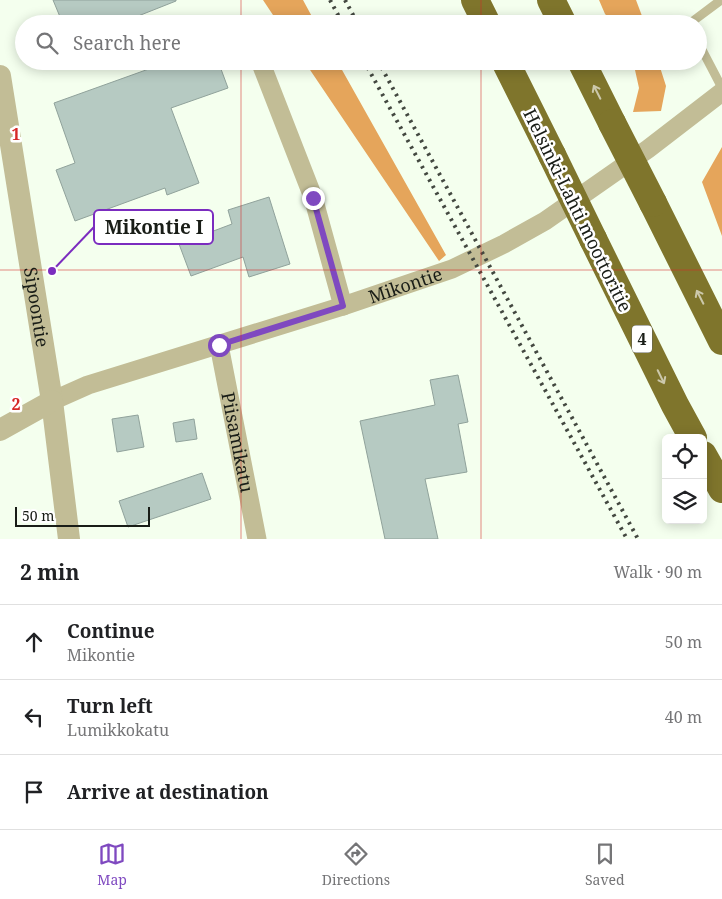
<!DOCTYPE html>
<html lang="en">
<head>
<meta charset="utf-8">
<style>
  :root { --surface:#fff; --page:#f2f2f2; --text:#202124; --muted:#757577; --line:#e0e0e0; --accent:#7f49c0 }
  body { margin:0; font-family:"Noto Serif",serif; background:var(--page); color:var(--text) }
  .controls { position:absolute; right:15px; bottom:15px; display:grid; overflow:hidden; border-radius:8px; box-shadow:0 2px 12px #0003 }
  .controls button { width:45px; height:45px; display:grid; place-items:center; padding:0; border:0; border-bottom:1px solid var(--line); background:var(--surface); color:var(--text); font:25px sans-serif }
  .scale { position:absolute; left:15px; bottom:12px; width:135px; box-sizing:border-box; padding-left:5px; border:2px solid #191d17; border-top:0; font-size:14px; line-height:18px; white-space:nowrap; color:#191d17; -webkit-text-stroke:4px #fff; paint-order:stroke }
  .stop { position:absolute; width:15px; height:15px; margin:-11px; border:4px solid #7f49c0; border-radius:50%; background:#fff }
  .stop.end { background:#7f49c0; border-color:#fff; box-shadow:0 1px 5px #0008 }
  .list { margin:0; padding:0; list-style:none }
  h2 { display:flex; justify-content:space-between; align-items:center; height:65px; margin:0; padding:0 20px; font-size:21px }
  h2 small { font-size:16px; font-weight:400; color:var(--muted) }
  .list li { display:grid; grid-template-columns:32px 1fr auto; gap:15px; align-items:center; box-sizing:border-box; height:75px; padding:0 20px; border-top:1px solid var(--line) }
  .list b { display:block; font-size:19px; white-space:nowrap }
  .list p { margin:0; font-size:16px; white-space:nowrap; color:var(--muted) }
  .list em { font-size:16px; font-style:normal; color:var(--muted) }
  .icon { flex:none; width:28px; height:28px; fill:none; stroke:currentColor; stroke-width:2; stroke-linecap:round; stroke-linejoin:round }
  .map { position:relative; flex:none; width:722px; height:539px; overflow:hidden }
  .search { position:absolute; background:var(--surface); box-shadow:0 2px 12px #0003; left:15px; right:15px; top:15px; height:55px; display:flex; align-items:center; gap:12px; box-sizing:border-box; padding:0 18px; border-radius:28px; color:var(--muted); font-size:19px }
  .sheet { height:290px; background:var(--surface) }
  nav { display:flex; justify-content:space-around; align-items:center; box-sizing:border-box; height:70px; border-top:1px solid var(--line); background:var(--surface); font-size:14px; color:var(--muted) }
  nav a { display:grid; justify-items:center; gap:2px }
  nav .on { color:var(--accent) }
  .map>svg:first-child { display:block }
  .forest { fill:#e5a55b }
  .building { fill:#b6cac2; stroke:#90a29b }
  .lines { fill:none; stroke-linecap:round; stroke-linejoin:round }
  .service { stroke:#c2bd96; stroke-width:9 }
  .minor { stroke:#c2bd96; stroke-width:19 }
  .tertiary { stroke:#c2bd96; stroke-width:22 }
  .motorway { stroke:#7f752c; stroke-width:28 }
  .rail { stroke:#434840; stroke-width:4; stroke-dasharray:2.5 5; stroke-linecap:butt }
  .motorway-bridge { stroke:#7f752c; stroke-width:28 }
  .oneway { stroke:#ccc8ab }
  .route { stroke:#7f49c0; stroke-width:6 }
  .grid { fill:none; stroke:#d62828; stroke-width:1; stroke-opacity:0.55 }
  .labels { text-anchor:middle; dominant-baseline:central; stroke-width:5; stroke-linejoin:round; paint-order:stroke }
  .shield { fill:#fff; stroke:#5e615d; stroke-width:1 }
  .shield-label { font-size:16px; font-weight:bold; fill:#191d17 }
  .street-label { font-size:18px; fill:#191d17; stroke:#fff }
  .grid-label { font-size:16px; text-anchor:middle; font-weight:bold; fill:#d62828; stroke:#fff; stroke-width:5; stroke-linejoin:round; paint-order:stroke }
  .leader { fill:none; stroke:#7b2cbf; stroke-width:2 }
  .callout-dot { fill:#7b2cbf; stroke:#fff; stroke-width:2 }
  .callout { fill:#fff; stroke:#7b2cbf; stroke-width:2 }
  .callout-label { font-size:19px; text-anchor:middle; font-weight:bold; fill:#191d17 }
</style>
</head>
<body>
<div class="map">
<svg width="722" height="539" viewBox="0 0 722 539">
  <rect width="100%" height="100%" fill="#f4ffee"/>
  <!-- forest -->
  <path class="forest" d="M263,0H303L316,24H279Z
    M599,0H636L645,24H615L605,14Z
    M304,61H337L446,255L439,261Z
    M633,61H658L666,86L661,111L633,112L639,88Z
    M722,147V236L702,182Z"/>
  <!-- building -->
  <path class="building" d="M53,0H176V1L118,24H63Z
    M171,61H218L228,88L171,108L199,183L167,195L165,188L75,221L56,170L75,163L54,103Z
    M269,197L290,264L249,277L243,257L191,276L179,244L232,224L228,210Z
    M458,375L468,422L458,424L467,472L425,479L438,539H385L360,421L435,405L430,380Z
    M138,415L144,447L117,452L112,419Z
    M194,419L197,439L176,442L173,423Z
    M202,473L211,499L128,527L119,501Z"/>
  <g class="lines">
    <!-- service -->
    <path class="service" d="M689,24L721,0
      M698,42L722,88"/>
    <!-- minor -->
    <g class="minor">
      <path d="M260,61L313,197L343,306"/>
      <path id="s1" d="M219,345L257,539"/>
      <path id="s2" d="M52,401L88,385L343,306L452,269L504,244L545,221L648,149L722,92"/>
    </g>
    <!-- tertiary -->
    <g class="tertiary">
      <path id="s3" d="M0,76L52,401L69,539"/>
      <path d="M0,430L52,401"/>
    </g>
    <!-- motorway -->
    <path class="motorway" d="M475,0L487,24
      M551,0L563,24
      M505,61L552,155
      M581,61L612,123
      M653,203L722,341
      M593,239L675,405L693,438
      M703,455L722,489"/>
    <!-- rail -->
    <path class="rail" d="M330,0L343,24
      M345,0L358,24
      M364,61L627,539
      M378,61L638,539"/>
    <!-- motorway-bridge -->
    <path class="motorway-bridge" d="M612,123L653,203
      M552,155L593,239"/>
  </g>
  <!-- one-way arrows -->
  <defs><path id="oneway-shaft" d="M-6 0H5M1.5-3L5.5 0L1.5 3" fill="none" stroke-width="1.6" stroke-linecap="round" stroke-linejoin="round" transform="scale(1.25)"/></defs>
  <g class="oneway">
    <use href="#oneway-shaft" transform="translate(597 92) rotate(-117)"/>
    <use href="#oneway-shaft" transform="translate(700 297) rotate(-117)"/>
    <use href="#oneway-shaft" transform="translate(661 377) rotate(64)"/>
  </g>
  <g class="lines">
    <!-- route -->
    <path class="route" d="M219,345L343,306L313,198"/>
  </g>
  <!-- grid -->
  <path class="grid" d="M241,0V24M481,0V24M241,61V539M481,61V539M0,270H722"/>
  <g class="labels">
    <!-- shield labels -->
    <rect class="shield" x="632" y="325.5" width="20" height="27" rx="4"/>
    <g class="shield-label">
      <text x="642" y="339">4</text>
    </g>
    <!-- street labels -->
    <g class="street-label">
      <text transform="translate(578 210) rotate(64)">Helsinki-Lahti moottoritie</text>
      <text stroke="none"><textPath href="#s2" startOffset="372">Mikontie</textPath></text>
      <text stroke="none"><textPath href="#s3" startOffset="234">Sipoontie</textPath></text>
      <text stroke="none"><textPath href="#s1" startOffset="99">Piisamikatu</textPath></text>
    </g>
  </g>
  <g class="grid-label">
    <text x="16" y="140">1</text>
    <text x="16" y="410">2</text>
  </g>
  <!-- callouts -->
  <path class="leader" d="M52 271L94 227"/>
  <circle class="callout-dot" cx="52" cy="271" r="5"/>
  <rect class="callout" x="94" y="210" width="119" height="34" rx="5"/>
  <g class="callout-label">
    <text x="154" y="234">Mikontie I</text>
  </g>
</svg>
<div class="controls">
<button><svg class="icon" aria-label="locate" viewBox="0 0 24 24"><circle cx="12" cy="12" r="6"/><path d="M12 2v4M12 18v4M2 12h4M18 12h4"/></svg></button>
<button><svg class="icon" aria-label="layers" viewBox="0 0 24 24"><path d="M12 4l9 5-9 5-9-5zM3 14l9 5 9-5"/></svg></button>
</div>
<div class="scale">50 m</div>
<div class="stop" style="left:219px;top:345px"></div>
<div class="stop end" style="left:313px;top:198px"></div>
<div class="search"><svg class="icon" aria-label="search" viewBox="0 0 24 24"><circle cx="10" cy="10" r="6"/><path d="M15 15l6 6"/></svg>Search here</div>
</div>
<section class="sheet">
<h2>2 min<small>Walk · 90 m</small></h2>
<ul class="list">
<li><svg class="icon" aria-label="ahead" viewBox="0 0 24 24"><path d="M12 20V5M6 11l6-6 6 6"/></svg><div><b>Continue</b><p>Mikontie</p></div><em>50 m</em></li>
<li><svg class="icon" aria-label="left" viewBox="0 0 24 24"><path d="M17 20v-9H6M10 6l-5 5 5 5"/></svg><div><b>Turn left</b><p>Lumikkokatu</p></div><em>40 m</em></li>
<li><svg class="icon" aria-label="arrive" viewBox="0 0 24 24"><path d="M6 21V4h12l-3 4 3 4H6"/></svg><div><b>Arrive at destination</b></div></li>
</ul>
</section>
<nav>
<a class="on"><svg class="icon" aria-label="map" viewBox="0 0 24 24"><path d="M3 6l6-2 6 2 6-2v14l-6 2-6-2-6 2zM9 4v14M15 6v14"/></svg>Map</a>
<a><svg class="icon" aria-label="directions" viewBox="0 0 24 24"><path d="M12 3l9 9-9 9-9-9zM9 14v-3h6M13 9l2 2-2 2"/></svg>Directions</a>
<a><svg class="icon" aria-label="saved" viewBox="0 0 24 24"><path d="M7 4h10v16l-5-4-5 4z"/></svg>Saved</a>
</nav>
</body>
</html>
